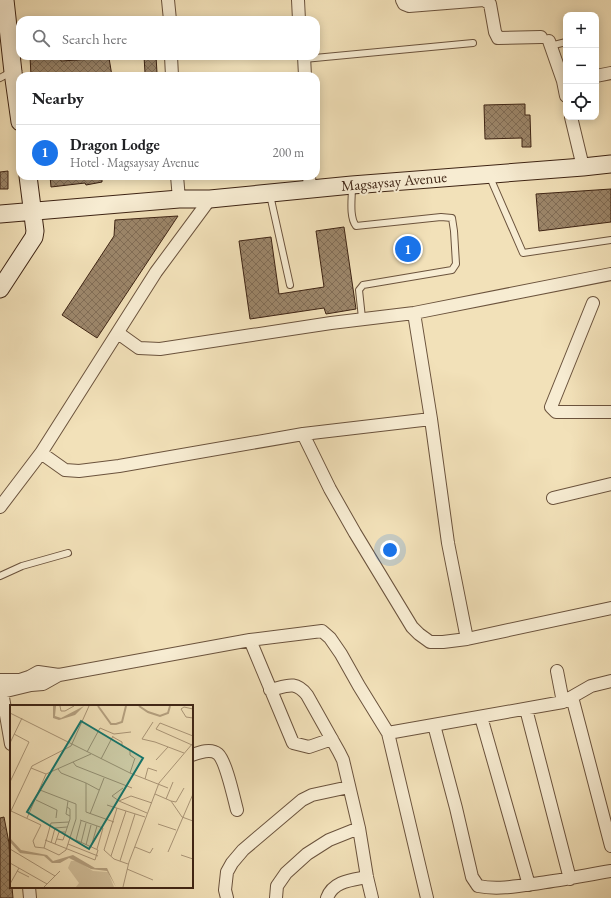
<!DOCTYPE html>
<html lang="en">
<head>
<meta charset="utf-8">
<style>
  :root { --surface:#fff; --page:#f6f6f6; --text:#202124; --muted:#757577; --line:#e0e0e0; --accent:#1a73e8 }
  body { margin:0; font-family:"EB Garamond",serif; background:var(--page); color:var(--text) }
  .controls { position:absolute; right:12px; top:12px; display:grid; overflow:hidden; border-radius:8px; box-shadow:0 2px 10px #0003 }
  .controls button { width:36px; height:36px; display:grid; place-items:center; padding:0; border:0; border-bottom:1px solid var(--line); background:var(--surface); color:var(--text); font:20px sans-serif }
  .you { position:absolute; left:390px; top:550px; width:14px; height:14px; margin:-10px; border:3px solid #fff; border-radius:50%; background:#1a73e8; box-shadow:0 0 0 6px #1a73e833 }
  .badge { display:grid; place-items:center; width:26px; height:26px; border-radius:50%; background:var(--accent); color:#fff; font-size:13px; font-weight:700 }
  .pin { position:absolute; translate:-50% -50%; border:2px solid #fff; box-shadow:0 1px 4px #0006 }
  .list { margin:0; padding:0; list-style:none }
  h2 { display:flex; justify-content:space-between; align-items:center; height:52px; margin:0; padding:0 16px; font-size:17px }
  h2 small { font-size:13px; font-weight:400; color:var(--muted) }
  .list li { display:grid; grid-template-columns:26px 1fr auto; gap:12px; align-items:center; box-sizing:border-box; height:56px; padding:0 16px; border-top:1px solid var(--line) }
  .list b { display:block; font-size:15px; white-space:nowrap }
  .list p { margin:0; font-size:13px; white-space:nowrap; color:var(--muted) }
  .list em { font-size:13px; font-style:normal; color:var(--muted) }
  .icon { flex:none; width:22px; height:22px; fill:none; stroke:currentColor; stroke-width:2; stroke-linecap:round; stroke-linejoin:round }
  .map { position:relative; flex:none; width:611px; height:898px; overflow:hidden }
  .search { position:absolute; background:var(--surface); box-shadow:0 2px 10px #0003; left:16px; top:16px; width:304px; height:44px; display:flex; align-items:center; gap:10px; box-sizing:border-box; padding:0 14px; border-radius:12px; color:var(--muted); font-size:15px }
  .panel { position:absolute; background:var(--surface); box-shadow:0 2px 10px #0003; left:16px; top:72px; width:304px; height:108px; border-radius:12px }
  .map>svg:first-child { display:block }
  .building { fill:url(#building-cross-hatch); stroke:#3e2414 }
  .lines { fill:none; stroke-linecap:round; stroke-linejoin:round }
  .lane-casing { stroke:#6b533d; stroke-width:8 }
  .street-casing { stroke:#6b533d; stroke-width:14 }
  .secondary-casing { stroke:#3e2414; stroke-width:19 }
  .lane { stroke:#f7ecd2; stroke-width:6 }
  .street { stroke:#f7ecd2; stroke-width:12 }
  .secondary { stroke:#f7ecd2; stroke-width:17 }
  .labels { text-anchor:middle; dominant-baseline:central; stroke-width:4; stroke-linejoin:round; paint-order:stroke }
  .street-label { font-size:15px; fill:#3e2414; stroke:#f7ecd2 }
  .inset-river { fill:none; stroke:#b5a181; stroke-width:2 }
  .inset-road { fill:none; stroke:#aa9577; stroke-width:1 }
  .view { fill:#0f766e; fill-opacity:0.15; stroke:#0f766e; stroke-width:2 }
  .inset-edge { fill:none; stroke:#3e2414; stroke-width:2 }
</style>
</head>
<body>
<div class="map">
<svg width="611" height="898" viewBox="0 0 611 898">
  <defs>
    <pattern id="building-cross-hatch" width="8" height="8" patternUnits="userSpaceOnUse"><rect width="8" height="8" fill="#9c866a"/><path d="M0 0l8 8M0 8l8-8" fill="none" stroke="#816d56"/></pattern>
  </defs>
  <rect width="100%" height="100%" fill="#f2e1b9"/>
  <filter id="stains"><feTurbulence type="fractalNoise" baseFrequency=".005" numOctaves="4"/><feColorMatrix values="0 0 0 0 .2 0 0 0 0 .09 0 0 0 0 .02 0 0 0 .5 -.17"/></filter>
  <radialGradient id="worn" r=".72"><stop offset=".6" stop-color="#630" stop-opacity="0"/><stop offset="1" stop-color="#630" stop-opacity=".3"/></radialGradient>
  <!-- building -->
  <path class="building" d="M30,56H60L61,61L109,58L112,76H31Z
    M144,56H156L157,73H145Z
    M525,104V115H530L531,147H522V138L485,139L484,105Z
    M8,171V189H0V172Z
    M50,176H102V182L86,185L85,183L51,187Z
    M611,189V222L539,231L536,194Z
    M178,216L97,338L62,315L114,236L115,220Z
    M344,227L356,309L326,314L324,308L250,319L239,241L271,237L279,294L324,287L316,231Z
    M4,817L9,843L11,887H12L13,898H0V818Z"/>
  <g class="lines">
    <defs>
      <path id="lane" d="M550,46L566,42
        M304,59L473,43
        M0,78L11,72
        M489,175L523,253L611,240
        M352,187C352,198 349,217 356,226L441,217L452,218L454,231L456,264L452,270L363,285L359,290L362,318
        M270,195L290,285
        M0,576L22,566L68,553"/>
      <path id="street" d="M168,0L170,20
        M298,0L299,20
        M402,0L404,4L409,6L484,0L490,4L495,32L498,38L541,37
        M549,41L563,81L566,96
        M171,56L172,76
        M304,56L305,76
        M596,76L611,73
        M571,117L583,167
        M177,176L179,199
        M309,176L310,188
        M593,303L551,407L556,412H611
        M414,313L431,419L448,543L467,639
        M118,333L139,348L160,349L331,323L414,313L611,274
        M303,434L431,419
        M41,453L65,470L79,471L119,466L303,434L330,489L355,533L412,627L419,634L430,642H443L467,639L611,608
        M553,498L611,484
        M0,507L41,453L156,272L210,199
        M250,640L293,743L309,747L332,739
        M557,671L563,702
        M0,680L11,744
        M0,680H20L29,677L38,672L59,675
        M270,690C287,686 295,680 307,695L339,752L343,760L359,828L367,877L372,898
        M2,692L31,685L43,684L59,675L250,640L322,631L330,638L341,654L359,686L388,733L427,898
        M572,697L611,846
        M526,709L570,879
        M481,717L529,885
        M434,725L456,808L472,877L478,886C498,890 519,886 540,883C564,880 587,875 611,871
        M388,733L563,702L591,686L611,681
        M192,755C200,752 211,748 218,754C226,761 234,799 237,810
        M29,887L30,898
        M227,898L225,890L227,872L232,863L243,850L302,800L312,795L349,787
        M276,898L277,886L286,873L307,854L329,840L359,828
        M327,898C333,881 352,880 367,877"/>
      <path id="secondary" d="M5,0L13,72L20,122
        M0,214L179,199H210L352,185L583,167L611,164
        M0,289L34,237L35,231L28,176"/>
    </defs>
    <!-- lane casing -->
    <use href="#lane" class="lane-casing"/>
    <!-- street casing -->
    <use href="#street" class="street-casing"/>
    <!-- secondary casing -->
    <use href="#secondary" class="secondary-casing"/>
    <!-- lane -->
    <use href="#lane" class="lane"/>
    <!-- street -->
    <use href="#street" class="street"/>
    <!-- secondary -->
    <use href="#secondary" class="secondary"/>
  </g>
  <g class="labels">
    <!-- street labels -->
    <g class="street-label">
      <text transform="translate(394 181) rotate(-5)">Magsaysay Avenue</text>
    </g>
  </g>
  <!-- overview -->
  <g transform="translate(10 705)">
    <rect width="183" height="183" fill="#f2e1b9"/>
    <path d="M61,156H67L83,166L98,167L104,182H66L69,178L58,163Z" fill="#d3c19d"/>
    <path d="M43,1H46L45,11L51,13L74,1L65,10L49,15L43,13ZM0,133L11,145L37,150L43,156L63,150L85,163H97L106,182L97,166L81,164L59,153L50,158H42L34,151L10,148L0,137Z" fill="#b5a181"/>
    <path class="inset-river" d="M88,1L101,19H106L112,17L116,1M129,1L138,7L150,11L158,8L160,1"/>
    <path class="inset-road" d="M50,1L51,6H55L64,1M183,4L174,2L171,4L176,12L183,13M0,8L62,39M143,17L132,34L145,37L174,48M103,32L112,37V41L120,45V50L124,53M0,38L12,13M62,39L120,68L158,83M182,40L146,24L150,18L183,31M77,47L90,23L104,29L121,27M91,54L103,31M146,55L158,42M63,57L66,61L122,83M21,63L36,69L81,49M48,64L51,68L76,78V107L104,117M120,68L125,53M135,74L138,63L147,66M0,77L19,37L4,29M76,78L89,85M30,85L66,99V114L56,145L49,150L34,143L41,118L59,117M145,89L161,96L172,112L183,116M156,94L163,77M26,95L47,105L46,113M58,96L56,109L60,111M109,96L102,91L113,83M161,96L166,97L174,83M97,100L135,112M107,103L94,145L104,154L118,159M1,106L31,120L23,136L25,142L34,143M0,108L22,61L61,41L79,1M137,108L109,96L121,91L142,98M80,109L94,73M17,113L36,69M70,115L93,123L87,144M148,119L166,125M47,134L53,135L60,114V104L57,102M35,135L85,155L88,145L66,135L71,116M41,138L45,123L57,122M71,138L76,118M45,139L49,127H55M58,139L88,151M76,140L81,120M81,142L87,121M125,142L140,148L143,143M0,144L45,171M158,147L183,89M171,150L183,154M101,151L116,106M110,156L125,109M0,158L37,179M117,164L143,175M7,166L19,172M0,179L9,163M34,182L50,166M113,182L119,157L149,78L183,38"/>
    <path class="view" d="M71,16L133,53L79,144L17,107Z"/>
    <rect width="183" height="183" class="inset-edge"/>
  </g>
  <rect width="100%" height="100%" filter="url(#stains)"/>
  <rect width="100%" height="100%" fill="url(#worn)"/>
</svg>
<div class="controls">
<button>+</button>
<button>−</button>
<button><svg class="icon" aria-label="locate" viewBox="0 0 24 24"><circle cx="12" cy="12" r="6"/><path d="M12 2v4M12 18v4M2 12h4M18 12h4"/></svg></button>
</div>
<div class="you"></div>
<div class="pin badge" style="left:408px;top:249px">1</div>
<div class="search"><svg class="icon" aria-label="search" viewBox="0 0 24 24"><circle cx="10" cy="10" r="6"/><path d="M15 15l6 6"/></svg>Search here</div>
<section class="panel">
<h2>Nearby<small></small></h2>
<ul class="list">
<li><span class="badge">1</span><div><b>Dragon Lodge</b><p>Hotel · Magsaysay Avenue</p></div><em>200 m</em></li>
</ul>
</section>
</div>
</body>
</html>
